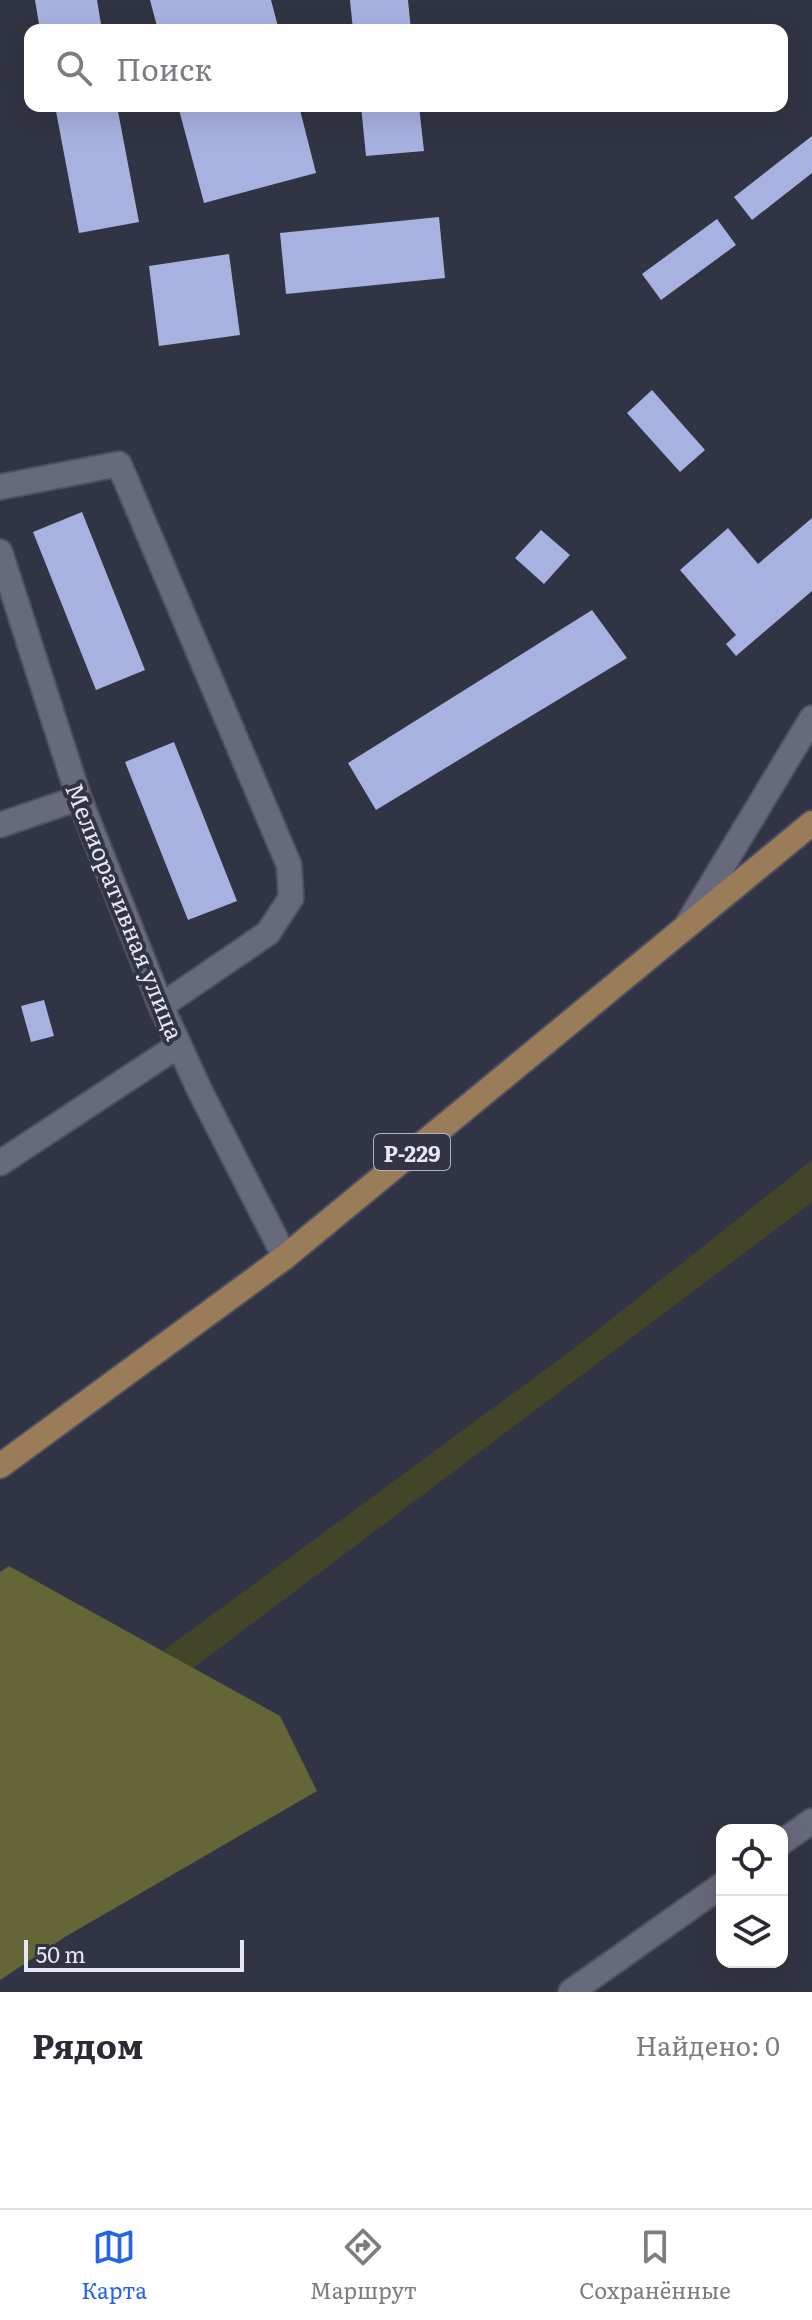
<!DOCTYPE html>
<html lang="ru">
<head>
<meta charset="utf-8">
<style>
  :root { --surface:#fff; --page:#f7f7f7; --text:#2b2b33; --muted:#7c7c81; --line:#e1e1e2; --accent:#2563eb }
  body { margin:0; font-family:Literata,serif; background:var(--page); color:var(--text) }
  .controls { position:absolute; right:24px; bottom:24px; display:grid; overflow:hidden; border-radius:16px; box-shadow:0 8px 32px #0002 }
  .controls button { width:72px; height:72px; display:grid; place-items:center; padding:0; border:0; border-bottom:2px solid var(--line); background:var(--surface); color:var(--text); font:40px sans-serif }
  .scale { position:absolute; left:24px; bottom:20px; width:220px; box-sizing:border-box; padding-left:8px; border:4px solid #e5e8f2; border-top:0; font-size:22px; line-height:28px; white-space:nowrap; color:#e5e8f2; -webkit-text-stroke:6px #313444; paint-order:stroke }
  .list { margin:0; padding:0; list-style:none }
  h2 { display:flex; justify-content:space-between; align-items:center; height:104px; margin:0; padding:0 32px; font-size:34px }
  h2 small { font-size:26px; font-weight:400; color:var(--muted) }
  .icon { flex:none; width:44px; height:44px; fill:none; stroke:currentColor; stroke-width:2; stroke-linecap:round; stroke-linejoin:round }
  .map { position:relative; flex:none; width:812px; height:1992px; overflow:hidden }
  .search { position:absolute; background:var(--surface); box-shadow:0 8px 32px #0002; left:24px; right:24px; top:24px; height:88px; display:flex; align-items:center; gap:20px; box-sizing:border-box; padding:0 28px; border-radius:16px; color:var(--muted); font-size:30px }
  .sheet { height:216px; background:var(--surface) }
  nav { display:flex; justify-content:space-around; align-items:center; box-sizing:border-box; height:112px; border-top:2px solid var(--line); background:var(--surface); font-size:22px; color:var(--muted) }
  nav a { display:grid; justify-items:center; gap:4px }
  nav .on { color:var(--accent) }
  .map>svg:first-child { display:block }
  .green { fill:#434529 }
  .forest { fill:#646637 }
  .building { fill:#a8b2e1 }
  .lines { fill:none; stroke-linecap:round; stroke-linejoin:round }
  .minor-casing { stroke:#4e505e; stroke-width:28 }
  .major-casing { stroke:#4e505e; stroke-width:28 }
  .minor { stroke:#666a7c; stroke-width:24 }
  .major { stroke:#9a7d58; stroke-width:24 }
  .labels { text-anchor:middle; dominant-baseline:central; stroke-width:8; stroke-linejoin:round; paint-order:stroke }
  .shield { fill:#313444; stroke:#afb2be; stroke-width:2 }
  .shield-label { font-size:22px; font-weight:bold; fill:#e5e8f2 }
  .street-label { font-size:24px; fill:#e5e8f2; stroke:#313444 }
</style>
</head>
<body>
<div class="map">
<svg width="812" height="1992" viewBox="0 0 812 1992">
  <rect width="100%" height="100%" fill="#313444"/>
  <!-- green -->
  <path class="green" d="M812,1160V1202L193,1668L163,1651L580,1344Z"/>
  <!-- forest -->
  <path class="forest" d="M9,1566L280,1716L317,1791L65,1937L0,1980V1572Z"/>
  <!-- building -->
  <path class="building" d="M35,0H97L102,30H40Z
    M150,0H271L279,30H158Z
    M350,0H408L411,30H353Z
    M55,106H117L139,222L79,233Z
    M178,106H299L316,173L204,203Z
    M361,106H419L424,151L366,156Z
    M812,136V173L752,220L734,197Z
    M439,217L445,278L286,294L280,233Z
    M717,219L736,245L661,300L642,274Z
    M229,254L240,335L159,346L149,266Z
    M652,390L705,450L680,472L627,413Z
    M82,512L145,670L96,690L33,532Z
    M812,518V591L736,656L726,644L736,635L680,570L728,528L758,564Z
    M541,530L570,555L544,584L515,558Z
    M592,610L627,658L376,810L348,763Z
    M174,742L237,901L188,920L125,762Z
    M44,1000L54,1036L31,1042L21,1006Z"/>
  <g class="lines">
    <defs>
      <path id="minor" d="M0,487L119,464L289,865L291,898L268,933L161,1006
        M0,552L79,798L161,1006L200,1091L285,1257
        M0,825L79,798
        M687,925L812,718
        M0,1163L179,1045
        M782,1842L812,1821
        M571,1992L722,1885"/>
      <path id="major" d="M0,1466L285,1257L812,823"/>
    </defs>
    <!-- minor casing -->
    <use href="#minor" class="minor-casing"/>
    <!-- major casing -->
    <use href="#major" class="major-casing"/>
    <!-- minor -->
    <use href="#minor" class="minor"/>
    <!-- major -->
    <use href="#major" class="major"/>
  </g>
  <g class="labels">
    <!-- shield labels -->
    <rect class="shield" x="374" y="1134" width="76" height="36" rx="6"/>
    <g class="shield-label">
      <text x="412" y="1152">Р-229</text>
    </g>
    <!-- street labels -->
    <g class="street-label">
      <text transform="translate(126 911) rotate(68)">Мелиоративная улица</text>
    </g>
  </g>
</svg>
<div class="controls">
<button><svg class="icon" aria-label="locate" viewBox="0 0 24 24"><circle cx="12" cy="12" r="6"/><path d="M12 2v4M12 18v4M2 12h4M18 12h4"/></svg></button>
<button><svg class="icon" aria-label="layers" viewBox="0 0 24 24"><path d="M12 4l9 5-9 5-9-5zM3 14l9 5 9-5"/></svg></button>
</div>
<div class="scale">50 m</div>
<div class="search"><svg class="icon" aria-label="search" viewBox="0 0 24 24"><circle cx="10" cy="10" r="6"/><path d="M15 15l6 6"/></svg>Поиск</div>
</div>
<section class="sheet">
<h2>Рядом<small>Найдено: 0</small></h2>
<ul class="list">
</ul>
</section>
<nav>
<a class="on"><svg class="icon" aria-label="map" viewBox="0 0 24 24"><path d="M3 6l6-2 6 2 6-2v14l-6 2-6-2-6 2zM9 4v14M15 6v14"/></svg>Карта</a>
<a><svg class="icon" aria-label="directions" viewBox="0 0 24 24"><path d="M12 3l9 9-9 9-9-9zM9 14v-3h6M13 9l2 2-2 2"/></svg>Маршрут</a>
<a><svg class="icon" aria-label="saved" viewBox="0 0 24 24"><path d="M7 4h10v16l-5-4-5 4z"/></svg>Сохранённые</a>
</nav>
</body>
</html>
